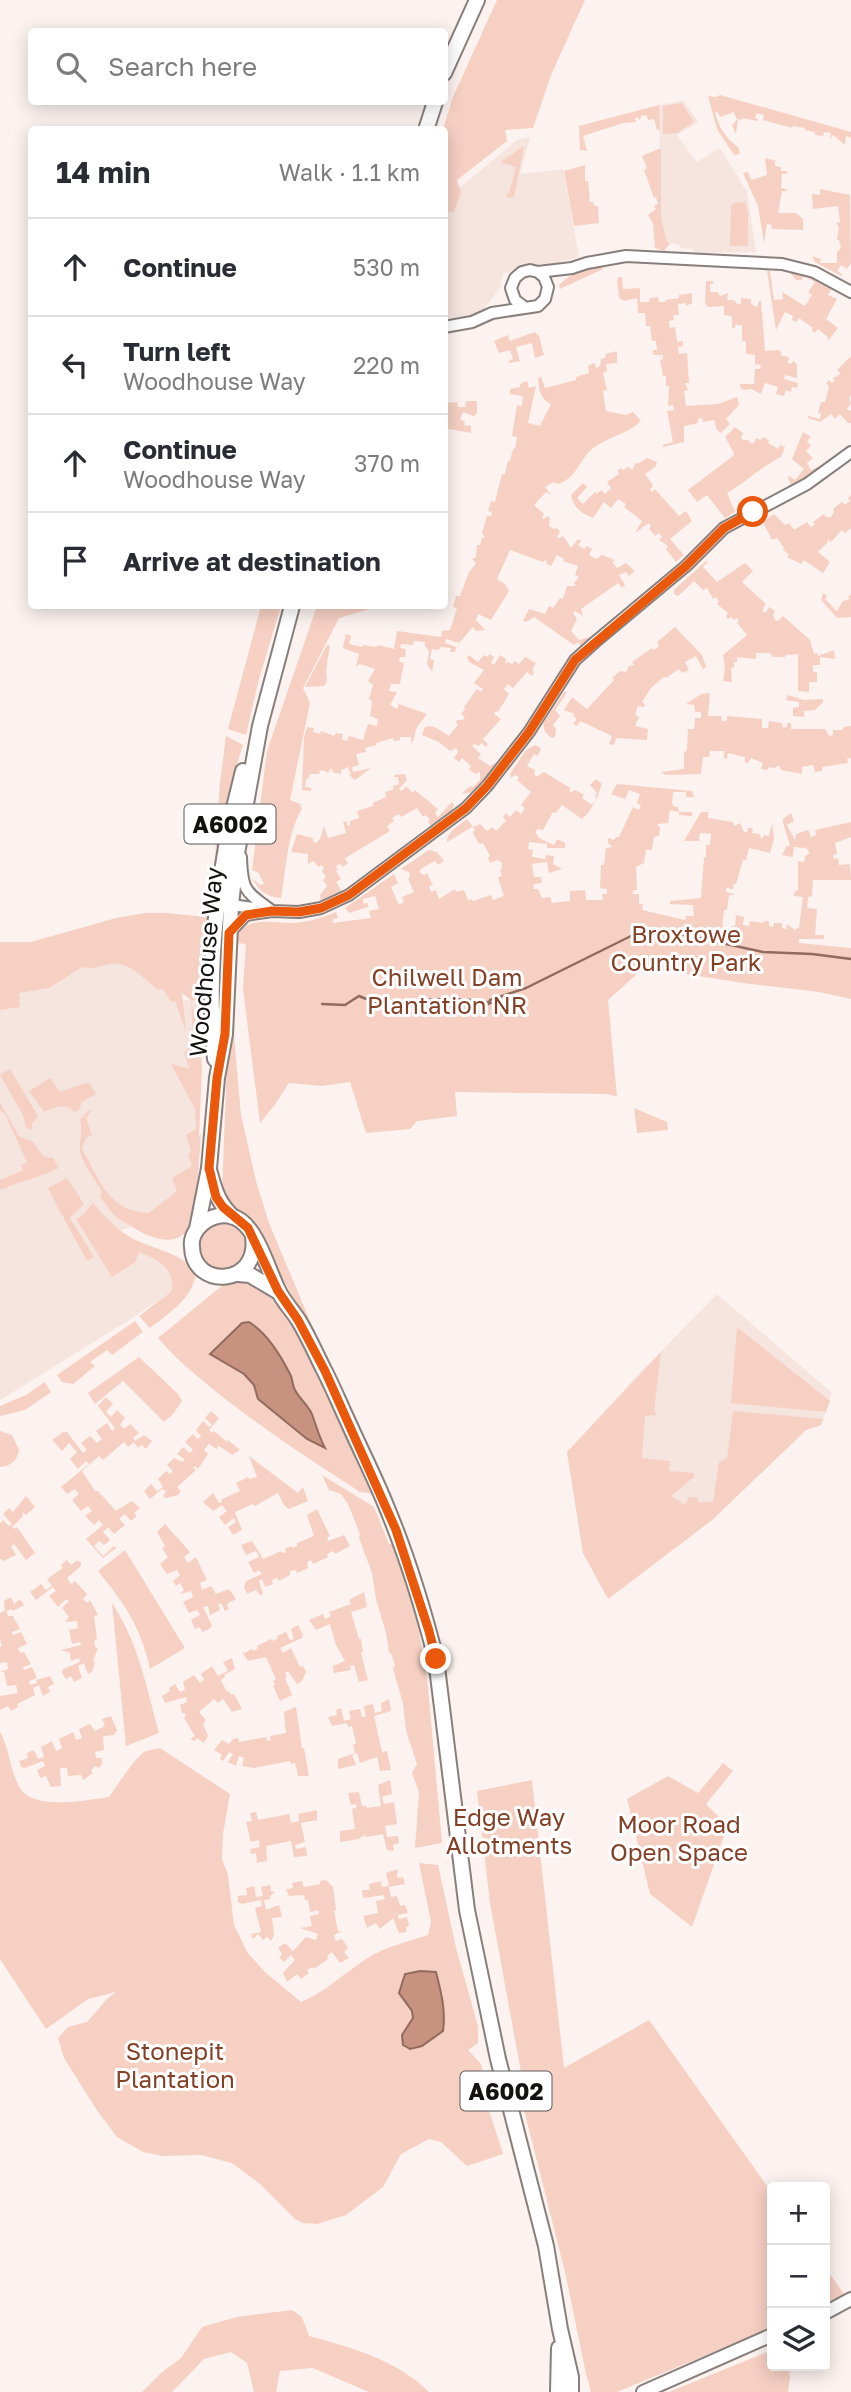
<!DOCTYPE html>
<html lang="en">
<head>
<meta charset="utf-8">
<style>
  :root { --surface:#fff; --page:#f2f2f3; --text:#2b2b33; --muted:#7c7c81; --line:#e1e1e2 }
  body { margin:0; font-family:"Golos Text",sans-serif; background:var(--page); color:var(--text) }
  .controls { position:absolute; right:21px; bottom:21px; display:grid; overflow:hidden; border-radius:7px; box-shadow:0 4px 18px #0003 }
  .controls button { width:63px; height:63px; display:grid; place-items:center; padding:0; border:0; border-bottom:2px solid var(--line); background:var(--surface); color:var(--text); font:35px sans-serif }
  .stop { position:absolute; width:21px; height:21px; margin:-16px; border:5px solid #ea580c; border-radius:50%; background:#fff }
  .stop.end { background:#ea580c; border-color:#fff; box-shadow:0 2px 7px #0008 }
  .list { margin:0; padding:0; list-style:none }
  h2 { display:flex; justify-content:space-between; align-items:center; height:91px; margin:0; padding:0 28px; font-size:30px }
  h2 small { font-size:23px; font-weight:400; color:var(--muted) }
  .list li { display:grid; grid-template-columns:46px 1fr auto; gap:21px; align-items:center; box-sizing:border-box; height:98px; padding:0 28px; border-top:2px solid var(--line) }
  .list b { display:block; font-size:26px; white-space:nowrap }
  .list p { margin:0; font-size:23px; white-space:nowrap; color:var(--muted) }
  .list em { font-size:23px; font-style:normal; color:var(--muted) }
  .icon { flex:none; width:38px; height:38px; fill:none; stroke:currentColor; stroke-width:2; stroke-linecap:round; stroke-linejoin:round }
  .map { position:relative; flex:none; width:851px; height:2392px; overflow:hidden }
  .search { position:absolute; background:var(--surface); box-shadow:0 4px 18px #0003; left:28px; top:28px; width:420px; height:77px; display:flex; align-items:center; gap:18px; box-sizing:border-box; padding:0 24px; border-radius:7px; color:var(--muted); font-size:26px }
  .panel { position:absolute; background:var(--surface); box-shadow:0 4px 18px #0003; left:28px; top:126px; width:420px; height:483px; border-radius:7px }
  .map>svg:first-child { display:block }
  .built { fill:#f6e4de }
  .green { fill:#f6d0c3 }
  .water { fill:#c7927f; stroke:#916b5e; stroke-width:2 }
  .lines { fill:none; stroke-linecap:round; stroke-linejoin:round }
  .stream { stroke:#916b5e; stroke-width:2.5 }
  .tertiary-casing { stroke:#887f7c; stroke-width:14 }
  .secondary-casing { stroke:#887f7c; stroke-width:16 }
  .primary-casing { stroke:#887f7c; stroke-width:18 }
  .tertiary { stroke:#fff; stroke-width:10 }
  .secondary { stroke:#fff; stroke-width:12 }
  .primary { stroke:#fff; stroke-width:14 }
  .route { stroke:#ea580c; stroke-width:9 }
  .labels { text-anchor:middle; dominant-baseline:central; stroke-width:6; stroke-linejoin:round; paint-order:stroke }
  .shield { fill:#fff; stroke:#5a5858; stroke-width:2 }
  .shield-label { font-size:23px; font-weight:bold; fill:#141110 }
  .park-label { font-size:24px; fill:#844027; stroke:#fff }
  .street-label { font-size:24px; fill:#141110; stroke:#fff }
</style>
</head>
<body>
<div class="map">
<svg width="851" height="2392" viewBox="0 0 851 2392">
  <rect width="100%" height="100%" fill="#fcf2ef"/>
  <!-- built -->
  <path class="built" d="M684,101L698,122L677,135L697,162L720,148L747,192L756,252L696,253L692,249L681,248L678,244L667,243L661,218L659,105Z
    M530,137L520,174L563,169L579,257L541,267L503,273L500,288L483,310L466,317L445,318V200L517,140Z
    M113,948L181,1001L202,998L199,1121L190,1193L157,1219L115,1232L183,1266L174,1290L126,1322L0,1400V981Z
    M717,1294L832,1393L821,1425L806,1430L712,1520L608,1599L583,1553L567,1452L636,1377Z"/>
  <!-- green -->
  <path class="green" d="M497,0H585L551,75L533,128L505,130L507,141L457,180L461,192L454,212H448L445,224L443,129L453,97Z
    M720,95L851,132V138L846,136L845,145L833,135L830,140L831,133L824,132L823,136L815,135V132L805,130V128L793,126L792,128L763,120L764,115L757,113L755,118L758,119L757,121L743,118L742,120L738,119L736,134L732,125L737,120L734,112L720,117L718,112H715C718,126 726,139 738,147L740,154L734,155L717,129L708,96L716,97Z
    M682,103L694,122L677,133L663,134V106Z
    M659,105L660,129L657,130L654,119L648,120L646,115L641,116L640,120L637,117L635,118L636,122L623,123L583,136L587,151L580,150L579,126Z
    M524,146L514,197L508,198L506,193H509L516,167L500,162Z
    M661,148V218L667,242L670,243L664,251L655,248L653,223L648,215L656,209L654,206L658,204L656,197L654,198L644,170L647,168L642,156Z
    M765,158L780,162L775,161V166L781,167V171H787V174H782L781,188L787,189L786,191H782L778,213H796L803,219V230L771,229L772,225L767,224L764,243L758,206L743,173L748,172L751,180L767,175Z
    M585,165V181H588L590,202H593L594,206H598L599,223L574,226L564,171Z
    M820,189L850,195L851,263L847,269L841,265L837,271L842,274L841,276L815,262L812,256L821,259L820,263H837V252L841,248L839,240H837L839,227L836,223L840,222L838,206L813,209L812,194L820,195Z
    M745,202L748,212V246H730L731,207L733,203Z
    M598,266L603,269L560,289L559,285L574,272Z
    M791,270L817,279V282L831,289L828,295L837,299L826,319L838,328L827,342L828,337L818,329L815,333L811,330L813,328L799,318L796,322L792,320L793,316L785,312L776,330L767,271H770L774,300L783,299L782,292L805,306L812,295L808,292L815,282L804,276L801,280H796L791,274Z
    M619,277H622L623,289L640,288V302H649L650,298L658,297L659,302H665L666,300L679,298V295L692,293V303L686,306V303L678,304L679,315H673L674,320L669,321L670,328L675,327L677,342L683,341V346L678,347L679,354L687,353L689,383H685L688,390L684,391L686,406L718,404L737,397L739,405L726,419L730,424L721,433L717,430L714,420L703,422L702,418L698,419V423L684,426V442L663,447V445L673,442L667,411L674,410L673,405L668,406L669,386H666V376H663L660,360L663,359V355H653V350H657L656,341H652L650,326H646L645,313H638L637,298L624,301L619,298L617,279Z
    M706,281H713V284H710V292H717L720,296L728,293L727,300H734L737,304H741V298L751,299V304L757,307L759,301H761L765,351L780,350L782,356H786L790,359L787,362L790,364L794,361L797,365V378L785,375L784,379L798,383L797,388L792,387L791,392L786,390L784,396L776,394L778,387L765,383L761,394L751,389L743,390L740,387V384H754L755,369H760L761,365L755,364V355L746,354V341H742V325H735V328H732V316L724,315V306L708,307L705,303Z
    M535,332L539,336L544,355L535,358L532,343L516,347L520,361L509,363V361L513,359L510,350L499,353L494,341L508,335L510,341Z
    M617,351V363L606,364L607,371L603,373L607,390L603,391L606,411L626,415L633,412L641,421C628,434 607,437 592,449C579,460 576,479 558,484L553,482L545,487L551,495L546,492L534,505L544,514L542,517L544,519L547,516L550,518L549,526L554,529L557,528L560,532L557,537L559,538L563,536L571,548L578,539L581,541L578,545L584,549L587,546L592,549L589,555L596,559L602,555L615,560L612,562L617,568L626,563L635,571L629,576L626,572L619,575L625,585L622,588L618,583L581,609L583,616L575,611L573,613L577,619L571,631L579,640L586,638L591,639L582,648L578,642L574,645L534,617L526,622L523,621L529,609L545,614L549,606L553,608L560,598L563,599L567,586H576L574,583L579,577L575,575L578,566L563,561L564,559L557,555L551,566L547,564L546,559L543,562L510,550L497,579L505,584L509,591L491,620L478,614L476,620L485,630L476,631L473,627L459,643L446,639L445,643L456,647L455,652H450L451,648L440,647L439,650L432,649L430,659L434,660L432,672L427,664L429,651L425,646V642L414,641L413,645L401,644L400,648L406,649L405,657H400L399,662L404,663L400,684H391L389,691L397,692L390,705L397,709L399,704L427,714L417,727L412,745L411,737H400V740L394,741L393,738L376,743L377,745L365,748L366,752L356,754L359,765L352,767L353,772L371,768L355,780L349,775L351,774L348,767L341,770V774L334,773L331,768L328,773L323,770L320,771L319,774H310L309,778L306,779L305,787L312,788L310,791L302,790L304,737L307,727L314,728L313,732L320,734L321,731L334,736L336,733L343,734L342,739L347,741L349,736L363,740L368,724L377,726L378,719L370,716L372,701L369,699L373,685L368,681L375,669L360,664L356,667L359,654L343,648L346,634L351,636L349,644L362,647L363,645L376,647L378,645L394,649L397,631L441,637L442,631L450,630L457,608L453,607L456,596H460L469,572L476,563L472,559L476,557L477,545H480L482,538L485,537L482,533L487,516H491L492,512L488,511L491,501L495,502L502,474H505L508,461H510L513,449L515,448L517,437L512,436L517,405L522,406L523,396L510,394V389L520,387V384L527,381L529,388L536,386L528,423L540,426L551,404C540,399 539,389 538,378L541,377L545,388L576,380V377L589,373L588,366L594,363L596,368L600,366L601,359L605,358L606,354Z
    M851,356V395L849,399L851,403L847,409L851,411V423H848L840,414L835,419L831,414L820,422L808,418V416L820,419L821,414L818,413L821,402H825L829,386L826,383L829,380L832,383L835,381L833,378L841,374L837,370Z
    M466,401H477V413L474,416L463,412L460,419L465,422L464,425L471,426V433L449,429L445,430V403L457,402L458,407H465Z
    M735,427L743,433L741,438L743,440H748L751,443H754L756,438L761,440L763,437L769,440L768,443L778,449L780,445L785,447L781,457C760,467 747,482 727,493L735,512L725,518L707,495L697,502L688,490L733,456L734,453L725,437Z
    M803,432L811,437L807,441L811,446L806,451L813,458L807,463L811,470L817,467L819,469L791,486L788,477L789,476L795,480L804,469L792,459Z
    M647,458L657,462L656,466L645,474L653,485L650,490L652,492L655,489L679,516L686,511L692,521L670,539L684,555L676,562L666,549L668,546L659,540L662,537L659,533L655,536L649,529L651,526L649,523L635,533L642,521L624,507L626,504L618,499L611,508L604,502L593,518C582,514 573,507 571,495L583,483L587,487L577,498L583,504L595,492L597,494L601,490L605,494L611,488L607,482L619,474L617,471L621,468L623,470L629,467L632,470L636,462L637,464Z
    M851,495V528L845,533L842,530L831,542L827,539L828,542L818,552L830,562L823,573L804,560L801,564L787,557L789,554L783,550L784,548L777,538L772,540L763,522L774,514L785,525L789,523L794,530L807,522L811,527L815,524L813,522L824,514L826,517H831L834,512L833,509L842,502L845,505L850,501L848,498Z
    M706,561L708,562L703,567L717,582L745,563L753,571L742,582L766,604L762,611L765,613L769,607L775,611L773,615L775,620L778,621L783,616L810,640L814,654L817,653L818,656L834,650L835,659L820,657V665H813V672H817V682H809V692L798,691V654L786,655L785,657H773L770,653H756V659L737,657V662H734V667L731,668L732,682L723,681L725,668L723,655L747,635L737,623L739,621L737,618L734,620L731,617L728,619L726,616L728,613L717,604L719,602L716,597L713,599L707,588L703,590L694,581L678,596L674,594V590Z
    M823,593L827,596L825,599L837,611L843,601L850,599L848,597L851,594V617L837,618L821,600Z
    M261,606H281L259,679L246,735L228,729Z
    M317,606H380L339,618L303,688L310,703L290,800L300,804L302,809C287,833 286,870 281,898C267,897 259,891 252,878L260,885L264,884L259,873L252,870L267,751Z
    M675,627L702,655L706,667L703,669L696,656L685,662L689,670L682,673L679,669L666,678L664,677L651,688L642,702L645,704L644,707L638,706L635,715L639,717L635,726L648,729L647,740L616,738L614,745L609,744L612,736L580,721L577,726L573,724L577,719L573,716L575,714L564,710L572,697L587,709L614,680L612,678L620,671L626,672L629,666L634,665L632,662L652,648L654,650L659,646L657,642Z
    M327,645H330L326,670L327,681L324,686L305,687Z
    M490,654L494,657L491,663L494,665L500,655L506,659L505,664L508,662L512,664L515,661L519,664L525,657L536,663L532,670L534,672L532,676L527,672L513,688L508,684L504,689L509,694L498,712L496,711L494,714L501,719L483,739L488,744L486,747L481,743L479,746L474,744L472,746L481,754L478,758L490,766L495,763L498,764C489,776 478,796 462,793L470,786L473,787L480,780V772L475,774L469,769L471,766L462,758L459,762L454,758L458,752L456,748L450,751L439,742L422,735L425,727C435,724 441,732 449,736L458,725L456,722L457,720H463L465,717L461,714L465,709L464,707L477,689L481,692L483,689L474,683L484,670L469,662L467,657L469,655L478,662L484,655L487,657Z
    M565,691L567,693L555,710L560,716L553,725L556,729L555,737L552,738L545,732L543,724Z
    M710,693L708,716H721L723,722L727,720V716L762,719V728H768L769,721L782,723L783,728L787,727V723H791V729H825L829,736L833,735V730H842L844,727L851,726V758L847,759L848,763L822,767V771L815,772L813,765L802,767V774L781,770L779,765L775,768L769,767L768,770L761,769L763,763L751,758L748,763L745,762V757L728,753L727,759L724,758V751H710L709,757H703L701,774L665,775L661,772L684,769V753L687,750L688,729H694L695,718H701V712H695L694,705L686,704L701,694Z
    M788,695L804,700L823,699V702L815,710L804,711V717L793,716V708L799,707V702L786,700Z
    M226,736L243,745C226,796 219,849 212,902L220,782Z
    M535,745L541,748L538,756L534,754L527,766L535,770L534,773L536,777L544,772L570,788V793L575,790L584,795L582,798L592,805L597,799L595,797L597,793L590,785L596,779L602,784C597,798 593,809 582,819L562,805L556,813L553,812L543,830L538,829L535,832L539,838L554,845L557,839L565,843V848H547V844L529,842L528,849L533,850L532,857L545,859L546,855L554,856L553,864L562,869L549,873L547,862L532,864L534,877H541L542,883L534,884L533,889H538L542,898L550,897L552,903L570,901V891L585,890L586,900H603L602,894H607V889L600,888L601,865H604L606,848L612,847L608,843V838L614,840L616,837H619L633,807L639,810L641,805L637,803L640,794L629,790L625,799L611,794L617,784L692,791L694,797H686V792H673L672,804L675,807H678L679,812H692V816L679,815V812L670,810L668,823L657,824L660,828L659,836L654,837L652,850H646L644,863L636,867L637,890H634L632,894H639V904H643L642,910L685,920L686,916H694L693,905L670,904V901L701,898L704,858L706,857V845H710L711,834L700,833L699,841H684L701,812H708V818L733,822L734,826L740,823L744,832H747L748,828H753L752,833L759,834L762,839L764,835L769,836L772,823L774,839L770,853L749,848L746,860H743L736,884H734L733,889L726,888V892L734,894V895H729L727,910H724L722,929L731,932V926H735L736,915L744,917L743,925L749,926L750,921L763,923L764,921H769V926L773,927L774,923H782V928L786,929L787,924L795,930L799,927L803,897L794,896L795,891L798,890V861L804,862L805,856L810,853L806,848L794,847L793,857L782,855L786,847L790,845L783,823V819L791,813L794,821L787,825L795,840L796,834L808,830L811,837L816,835L815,830L851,822V837L835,843L837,854L833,855L834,859L838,858L839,865L850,864L851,880H813L812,896L808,897L807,908L817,909L815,935H824V939H799V943L851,948V999L819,992L743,983L647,968L637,974L608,1000L617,1097L607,1094L455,1092L457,1116L417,1121L410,1129L366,1133L350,1082L322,1086L289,1083L274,1106L260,1123L243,989L246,944L235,943C241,914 272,923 293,923C308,922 322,918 336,912L338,918L333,919V923L371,918L369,911L379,909L375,896L363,899L364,904L368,903V907L349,913L345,908L394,874L398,883L391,887L399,905L404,902L402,897L414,892L408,879L410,877L409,872L401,869L429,850L437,852L444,861L438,865L435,861L422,868L419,872L424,875L427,873L433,885L429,886L431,892L436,890L439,899L455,889L456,892L464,890L468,900L472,899L473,901L491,895L493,900L504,896L498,877L502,876L500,870L502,869V863L498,860L490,863L488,858L490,856L483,843L479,844L473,833L475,829L472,827L447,842C447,831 459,826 467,819L473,827L480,824L487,831L492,827L496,831L506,821L503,817L506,813L510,817L516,810L521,814L525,808L521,805L531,792L517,780L519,777L515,775L511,778L510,774L526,750Z
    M405,774L407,780L399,789L402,791L406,786L413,793L415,790L438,809L435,813L438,817L452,802L454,805L450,814L432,827L428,822L430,819L425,815L423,817L417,808L401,817L399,814L392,818L394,821L387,826L390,831L347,857L345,859L348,863L343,867L340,864L336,866L338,870L336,871L341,879L336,882L343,893L321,902L320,895L327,886L323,880L326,877L322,871L324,868L321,865L318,867L314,861L308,864V854L291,852L297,834L313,838V842L316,843L320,839L324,826L328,838L346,833L343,822L346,821L347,825L350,826V821L359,818L357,811L373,806V803L386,797L385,792L393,790V786L399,784L398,777H394V775Z
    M145,913H167L207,917L202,998L191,1001L200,1038L202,1069L199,1136L201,1134L195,1213C186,1250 157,1243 131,1226C127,1223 121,1221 117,1218C111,1212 105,1203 100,1197L102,1192C96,1180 85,1168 81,1155C77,1143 84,1134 80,1120L89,1110L91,1111L86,1118L92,1135L86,1138L82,1149C99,1179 109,1212 149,1213L177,1191L172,1178L192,1166L188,1155L191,1151L186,1135L196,1129L195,1109L171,1064L190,1069L184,1053L193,1042L191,1000L182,993L186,1032L175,1001L171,1002L163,989L158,990C145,979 127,960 110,964C99,966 93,970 82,967L49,988L19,993L20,1007L0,1010V942H31L116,918Z
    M230,990L241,1115L256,1181L269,1223L318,1340L247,1218L232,1209L222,1191Z
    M10,1069L38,1116L32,1124V1130L26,1127L23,1115L0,1075Z
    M50,1078L60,1092L86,1083L90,1084L96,1094L82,1102L79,1110L74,1112C66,1102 54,1107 44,1112L29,1091Z
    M0,1103L19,1136L33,1142L44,1157L53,1158L59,1168C39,1178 20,1181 0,1190V1180L23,1170L21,1165L27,1162L5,1114L0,1110Z
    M634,1108L667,1122L668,1130L637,1133Z
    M67,1178L84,1204L70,1218L94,1257L87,1261L63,1217L66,1214L62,1216L48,1188Z
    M93,1203C104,1216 115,1228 130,1237C152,1250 182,1251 196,1274C192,1299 168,1314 150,1328L139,1316L172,1291C174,1267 159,1260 139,1252L135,1262L112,1277L76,1219L84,1214Z
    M200 1246a23 23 0 1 1 46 0a23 23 0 1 1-46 0Z
    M235,1281L250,1282L264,1289L289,1321L325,1386L377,1498L369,1493L360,1492C308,1459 257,1425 209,1386C191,1371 173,1356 158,1338L223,1285Z
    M135,1321L143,1332L112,1355L107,1350L90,1362L95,1366L73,1384L62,1382L57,1375Z
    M737,1327L830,1401L826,1412L731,1403Z
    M661,1352L654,1410L657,1415L645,1416L642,1458L670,1461L669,1471L694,1473V1477L671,1496L685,1505L689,1497L698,1498V1502H713L719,1462L727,1458L733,1411L823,1419L821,1425L806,1430L712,1520L608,1599L583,1553L567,1452Z
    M139,1357L178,1394L182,1401L173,1414L164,1422L123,1381L95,1404L88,1393Z
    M45,1382L51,1392L25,1410L0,1416V1406L26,1395Z
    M106,1397L113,1404L106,1412L111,1417L117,1410L125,1418L120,1425L124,1429L130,1424L139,1433L133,1438L135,1441L144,1435L152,1441L146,1449L141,1445L138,1448L134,1442L128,1447L124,1442L103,1460L99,1456L82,1471L95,1491H98L116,1511L132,1501L140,1508L134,1513L137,1516L131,1521L125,1514L119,1519L125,1525L114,1534L108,1527L103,1532L110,1540L104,1545L99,1541L94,1546L103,1556L114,1546L116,1548L103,1558L86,1539L103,1525L99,1520L94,1525L85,1516L92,1511L88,1506L81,1511L72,1500L79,1494L75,1489L67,1494L61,1487L89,1464L86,1461L78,1469L70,1459L77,1452L69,1443L62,1451L52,1440L63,1432H67L83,1453L87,1450L81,1443L90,1436L97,1443L102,1439L96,1431L107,1423L112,1431L115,1428L98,1406Z
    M211,1411L219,1418L209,1430L212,1433L214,1431L227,1442L228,1440L240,1450L232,1455L219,1446L216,1449L209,1444L204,1450L208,1454L198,1469L195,1466L193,1468L196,1470L177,1487L181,1491L178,1495L166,1498L163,1496L166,1491L162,1489L150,1499L144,1491L151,1484L157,1491L163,1487L158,1479L166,1471L170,1474L173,1471L167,1465L174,1458L183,1462L184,1459L177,1454L183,1447L190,1453L193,1450L185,1442L193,1434L198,1439L201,1436L196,1430L203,1421L209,1427L212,1425L205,1418Z
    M0,1431L12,1435L19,1450C17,1461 11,1466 0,1467Z
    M249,1456L298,1493L303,1487L308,1501L289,1509L284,1505L278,1493L255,1506L253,1504L235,1512L242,1530L233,1535L228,1527L236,1522L234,1518L225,1525L219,1517L227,1511L222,1505L213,1511L203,1502L213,1493L219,1503L222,1502V1499L240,1491L236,1483L248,1477L249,1479L257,1477Z
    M322,1475L374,1507L389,1544L394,1543L418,1625L428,1687L442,1843L415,1848L419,1792L412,1773L417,1764L406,1731L403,1703L393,1669L395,1665L391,1653H389L386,1633L376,1599L372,1573L359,1538L360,1534L348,1504L341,1494L329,1490Z
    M26,1496L35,1507L26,1515L22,1512L23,1516L12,1527L14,1529L17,1527L35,1553L26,1560L14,1544L11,1547L16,1555L3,1561L0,1558V1523L3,1520L9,1526L12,1524L3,1514L9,1508L13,1512Z
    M317,1509L330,1536L327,1538L328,1541L344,1535L350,1546L335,1554L333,1551L327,1554L328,1557L313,1564L311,1560L307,1562L308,1568L297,1573L296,1570L290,1571V1575L279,1581L277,1578L272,1580L273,1584L265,1587L262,1579L259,1581L263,1594L260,1595L256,1590L247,1594L244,1587L246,1581L262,1574L259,1570L254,1573L248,1562L259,1557L256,1551L246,1555L241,1545L252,1541L263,1559L281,1551L282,1553L286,1552L285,1549L291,1546L293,1548L297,1546V1543L314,1536L307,1515Z
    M165,1524L190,1552L184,1557L188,1563L196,1557L207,1580L200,1583L202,1590L211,1586L216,1594L229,1589L236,1599L227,1604L229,1609L225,1611L221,1603L218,1604L220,1610L210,1615L208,1606L203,1607L212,1626L209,1629L202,1632L200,1627L195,1629L191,1620L200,1615L197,1610L189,1613L183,1602L193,1597L191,1591L180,1594L184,1590L180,1583L176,1586L173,1581L180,1575L177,1570L167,1574L160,1564L168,1557L162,1548L165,1546L157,1532Z
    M125,1550L185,1648L150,1669C141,1627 124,1603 98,1571Z
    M67,1560L71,1565L77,1560L81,1563V1566L67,1578L71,1584L75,1581L87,1594L83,1599L87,1603L90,1600L98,1615L94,1616L97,1639L94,1641L95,1647L98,1648L93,1661L95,1662L92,1672L88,1674L84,1663L78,1666L82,1678L74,1682L71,1676L66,1679L62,1673L63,1669L80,1662L79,1658L71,1661V1663L70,1653L61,1650L81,1645L80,1642L72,1644L69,1630L78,1628L77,1621L65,1622L69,1617L62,1608L69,1601L66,1599L58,1607L49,1596L56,1591L53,1587L36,1600L30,1592L41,1584L46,1590L52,1586L47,1579L63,1568L61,1565Z
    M364,1592L367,1607L351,1612L359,1639H361L363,1652L361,1653L368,1680L359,1682L354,1665L350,1666L351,1670L334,1673L333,1666L345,1661L336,1645L330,1624L316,1630L309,1620L323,1614L325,1619L331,1616L329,1612L351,1604L349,1600Z
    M11,1597L14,1604L20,1599L24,1605L13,1611L11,1609L6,1611L8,1616H13L20,1629L12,1632L13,1635L21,1632L27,1644L18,1648L20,1653L24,1652L31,1664L23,1667L24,1670L32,1667L37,1678L29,1681L30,1685L37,1683L36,1680L50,1676L54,1684L48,1687L50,1692L43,1696L39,1685L33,1688L35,1695L17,1704L18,1707L11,1711L8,1706L0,1710V1696L18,1693L16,1685L7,1686L4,1672H0L8,1669L7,1662L0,1663V1647L2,1646L0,1639V1613L5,1611L4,1601Z
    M112,1603C139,1644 146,1686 159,1733L126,1746Z
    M298,1625L303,1635L302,1638L280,1648L283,1653L291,1648L300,1667L303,1666L306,1672L302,1681L297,1684L288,1671L285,1673L287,1677L285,1678L292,1695L280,1701L273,1686L275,1685L273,1681L276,1679L266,1657L248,1661L242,1652L245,1653L252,1649L254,1651L258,1648L257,1646L271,1639L273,1641L278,1638L277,1636L286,1632L290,1640L294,1639L291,1629Z
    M232,1658L235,1669L224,1675L225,1677L221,1680L227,1692L229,1691L231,1695L234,1694L242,1709L232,1712L223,1699L218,1703L214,1699L199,1712L206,1720L203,1724L208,1736L204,1743L197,1738L195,1741L190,1739L195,1736L184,1718L186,1716L185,1713H182L180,1705L187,1702L186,1697L165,1703L162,1696L170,1691L169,1688L175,1684L180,1692L185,1690L183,1682L194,1675L200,1683L204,1680L201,1674L212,1666L218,1676L228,1671L223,1662Z
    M389,1699L391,1711L374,1716L382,1752L387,1751L391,1770L380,1771L377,1757L360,1763L357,1753L352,1755L356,1765L338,1769V1759L355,1753L353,1745L356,1743L352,1726L348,1727L347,1723L332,1726L328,1717L337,1715L336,1710L341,1708L344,1721L351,1719L349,1711L360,1709L362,1717H366L364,1706L373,1704L375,1713L382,1711L381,1703Z
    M296,1707L302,1748H304L309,1776H298L295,1763L291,1764L290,1761L254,1768L242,1766L244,1758L239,1756L236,1766L228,1762L233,1754L229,1752L223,1761L220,1759L222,1755L214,1750L222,1740L229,1744L233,1739L238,1738L239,1742L266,1737L267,1741L271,1740L270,1736L286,1733L284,1712Z
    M111,1716L117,1730L114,1735L103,1736L104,1750L95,1752L96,1758H102V1764L99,1768L95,1766L91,1771L93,1773L83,1780L81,1775L68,1776L67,1768H60L61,1786L51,1787L46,1776L40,1778L37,1770L45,1766L43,1761L25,1768L21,1767L19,1761L28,1758L27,1753L34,1750L38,1759L44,1757L41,1747L52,1741L56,1751L62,1748L59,1739L73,1732L76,1740L82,1738L79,1729L90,1724L95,1731L105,1726L102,1719Z
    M0,1732C10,1749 10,1772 20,1788C34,1811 87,1800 109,1797C117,1786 134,1759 144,1752C148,1750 155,1749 160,1748L230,1794L223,1834L222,1859L228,1875L234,1925L247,1952L265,1972L301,2002C326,1992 344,1973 366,1959C384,1947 407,1942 428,1935L431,1922L419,1863L438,1865L456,1948L478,2026V2043L468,2050L481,2064L490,2113L503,2154L467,2166L441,2142L429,2139L401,2154L383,2187L346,2215L317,2224L303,2223L295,2219L260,2184L232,2163L201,2155L163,2156L143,2152L117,2137L96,2109L64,2058L58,2038L68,2027L87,2022L106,2000L116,1992L88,1999L46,2029L0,1959Z
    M723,1763L733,1771L706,1804L722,1820L725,1833L692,1927L650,1894L627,1799L668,1776L698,1793Z
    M390,1780L392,1794L382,1797L384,1804L394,1802L397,1824L385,1826L387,1837L398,1836L399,1843L393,1845L394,1851L387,1850L383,1834L366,1837L364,1835L359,1839L340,1842V1831L355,1829L352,1809L357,1807L356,1804L351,1805L348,1793L359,1792L362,1806H366L367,1808L381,1806L378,1785Z
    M532,1780L564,2068L649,2020L772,2193V2328L617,2392H591L586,2374L566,2276L521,2098L525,2094L490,1903L477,1791Z
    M317,1810V1820L301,1823L305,1842L295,1845L296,1849L306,1847L307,1856L294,1857L291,1841L266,1846L267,1861L255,1863L257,1861L256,1853L251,1854L250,1849L260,1847L259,1840L251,1842L246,1822L252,1821L250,1813L256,1812L258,1820L289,1814L291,1823L299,1821L298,1814Z
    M398,1869L397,1878L403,1877L405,1884L389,1887L391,1897L397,1896L400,1906L405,1905L408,1913L398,1915L399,1919L407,1917L409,1926L406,1927V1932L399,1933L393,1918L380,1929L376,1923L367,1928L363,1916L378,1913L376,1901L385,1899L384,1895L363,1898L362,1890H370L369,1884L381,1881L382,1887L389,1886L386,1873Z
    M326,1880L333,1887L336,1910L334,1911L338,1931H342L334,1935L336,1941L342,1939L348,1948L344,1952L349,1958L340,1963L332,1952L327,1956L328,1959L314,1969L312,1967L307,1970L309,1973L301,1979L297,1974L287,1982L283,1973L295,1960L291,1955L284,1962L279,1957L282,1954L278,1948L285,1943L293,1951L306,1937L316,1940L318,1934L300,1928L312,1926L310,1916L319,1914L318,1910L310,1912L308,1900H305L304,1895L289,1896L286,1889L293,1888L292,1883L302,1881L304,1887L320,1884V1881Z
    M270,1885L271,1891L275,1892L270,1896V1899L264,1900L266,1910L279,1905L282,1917L272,1918L274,1935L271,1941L267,1937L263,1940L258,1934L253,1939L251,1934L261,1932L255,1908L262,1906L261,1900L242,1904L238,1902V1896L247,1895L246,1888L254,1886L256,1897L263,1896L261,1887Z
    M825,2267L844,2294L825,2304Z
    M292,2310L302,2317L309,2336C353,2348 395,2359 429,2392H369L313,2368L280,2371L276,2392H254L247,2363L231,2352L204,2359L172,2392H142L161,2373L181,2358L202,2327L237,2317Z
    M772,2350V2366H788L790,2377L788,2392H669Z"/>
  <!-- water -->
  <path class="water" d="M249,1322C267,1333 281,1356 290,1374C293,1379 292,1385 295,1390C300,1400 310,1406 313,1417C317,1428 319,1437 325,1448L307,1439L258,1399L254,1385L244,1374L210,1354L242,1323Z
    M420,1971L436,1972C441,1992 446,2010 443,2031L422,2046L410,2049L403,2045L402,2035L413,2018L412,2011L399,1993L405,1974Z"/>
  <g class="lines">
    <!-- stream -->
    <path class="stream" d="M322,1004L345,1005L359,996L376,1003L414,1005H418L423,1000C444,998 491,998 508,1009
      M489,1004L490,1000L526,988L635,934L657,929L763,952L812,954L851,959"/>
    <defs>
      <path id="tertiary" d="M523,306L515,300L511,288L515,278L522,272L530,270L538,272L572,268L587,263L626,256L782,264L814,272L851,292
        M444,327L472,322L492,313L538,306L545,299L548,287L544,277L538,272
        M241,857C242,891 245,891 272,911
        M227,908L231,905L262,909
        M229,933L246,915L272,911L299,912L321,908L349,895L466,808L487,786L529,732L575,660L595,642L686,566L724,528L807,484L851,452"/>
      <path id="secondary" d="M825,2313L851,2299
        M643,2392L772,2335"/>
      <path id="primary" d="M444,73L477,0
        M426,130L435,102
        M215,1059C205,965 219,862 243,771
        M210,1173C215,1192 219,1204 233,1217
        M197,1229L209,1168L217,1078L225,1034L231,905L236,859L260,726L292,606
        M253,1237C260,1286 193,1290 192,1247C191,1240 194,1233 198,1228C209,1215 227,1211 241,1221C258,1233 269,1272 278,1290C283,1301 293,1311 299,1321C308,1336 315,1352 323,1368C333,1387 341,1407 350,1426C362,1453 376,1480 387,1508C407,1556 423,1608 436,1659L467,1910L498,2059L546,2246L560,2329L571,2377V2392
        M238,1274L250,1275L277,1291
        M558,2392L559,2348"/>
    </defs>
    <!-- tertiary casing -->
    <use href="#tertiary" class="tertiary-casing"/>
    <!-- secondary casing -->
    <use href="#secondary" class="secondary-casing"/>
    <!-- primary casing -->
    <use href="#primary" class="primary-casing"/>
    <!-- tertiary -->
    <use href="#tertiary" class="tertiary"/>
    <!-- secondary -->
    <use href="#secondary" class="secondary"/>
    <!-- primary -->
    <use href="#primary" class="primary"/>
  </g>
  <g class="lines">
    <!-- route -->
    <path class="route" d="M436,1659L429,1631L396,1530L325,1371L298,1320L278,1291L248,1228L223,1207L216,1197L209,1168L217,1078L225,1034L229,933L246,915L272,911L299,912L321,908L349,895L466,808L487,786L529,732L575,660L686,566L724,528L753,512"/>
  </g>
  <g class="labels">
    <!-- shield labels -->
    <g class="shield">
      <rect x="184.5" y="804.5" width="91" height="39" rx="5"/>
      <rect x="460.5" y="2071.5" width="91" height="39" rx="5"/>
    </g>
    <g class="shield-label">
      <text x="230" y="824">A6002</text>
      <text x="506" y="2091">A6002</text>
    </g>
    <!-- park labels -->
    <g class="park-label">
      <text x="686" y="933">Broxtowe<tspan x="686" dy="28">Country Park</tspan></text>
      <text x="447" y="976">Chilwell Dam<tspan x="447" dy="28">Plantation NR</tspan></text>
      <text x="509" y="1816">Edge Way<tspan x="509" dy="28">Allotments</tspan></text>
      <text x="679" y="1823">Moor Road<tspan x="679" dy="28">Open Space</tspan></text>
      <text x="175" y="2050">Stonepit<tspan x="175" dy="28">Plantation</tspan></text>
    </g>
    <!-- street labels -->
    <g class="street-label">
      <text transform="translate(205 962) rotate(-85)">Woodhouse Way</text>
    </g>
  </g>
</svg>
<div class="controls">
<button>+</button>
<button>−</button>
<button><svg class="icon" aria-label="layers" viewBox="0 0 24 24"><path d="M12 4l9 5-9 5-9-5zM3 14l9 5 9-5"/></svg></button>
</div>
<div class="stop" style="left:753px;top:512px"></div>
<div class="stop end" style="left:436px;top:1659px"></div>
<div class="search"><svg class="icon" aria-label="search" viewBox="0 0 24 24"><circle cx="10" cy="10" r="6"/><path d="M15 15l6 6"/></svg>Search here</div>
<section class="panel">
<h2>14 min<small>Walk · 1.1 km</small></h2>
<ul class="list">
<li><svg class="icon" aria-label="ahead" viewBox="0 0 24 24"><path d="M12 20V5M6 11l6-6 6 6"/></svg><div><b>Continue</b></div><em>530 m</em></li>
<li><svg class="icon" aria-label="left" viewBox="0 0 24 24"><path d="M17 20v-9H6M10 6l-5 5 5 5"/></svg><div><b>Turn left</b><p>Woodhouse Way</p></div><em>220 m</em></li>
<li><svg class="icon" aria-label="ahead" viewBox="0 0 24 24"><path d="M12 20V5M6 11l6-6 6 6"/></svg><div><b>Continue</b><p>Woodhouse Way</p></div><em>370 m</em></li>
<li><svg class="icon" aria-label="arrive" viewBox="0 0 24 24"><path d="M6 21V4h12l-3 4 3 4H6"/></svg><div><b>Arrive at destination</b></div></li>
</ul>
</section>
</div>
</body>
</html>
